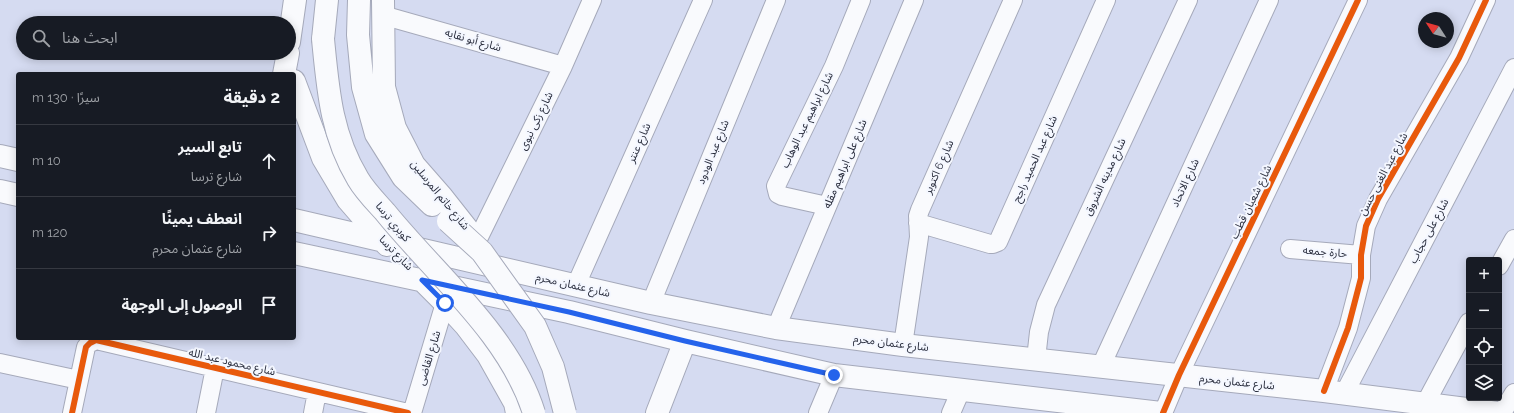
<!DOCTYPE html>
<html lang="ar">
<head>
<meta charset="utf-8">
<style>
  :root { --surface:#171b24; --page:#242831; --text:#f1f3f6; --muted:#9ea1a6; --line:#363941 }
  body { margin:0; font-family:Raleway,"Noto Sans Arabic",sans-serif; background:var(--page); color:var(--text); direction:rtl }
  .controls { position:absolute; right:12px; bottom:12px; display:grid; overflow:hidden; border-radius:4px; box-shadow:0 2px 10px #0003 }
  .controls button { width:36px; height:36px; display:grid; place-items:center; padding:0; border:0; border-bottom:1px solid var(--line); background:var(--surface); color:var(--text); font:20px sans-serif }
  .compass { position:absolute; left:1418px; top:12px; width:36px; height:36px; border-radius:50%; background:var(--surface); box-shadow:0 2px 10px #0003; rotate:306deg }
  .stop { position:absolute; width:12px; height:12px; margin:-9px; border:3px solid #2563eb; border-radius:50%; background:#fff }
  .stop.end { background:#2563eb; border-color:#fff; box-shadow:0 1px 4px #0008 }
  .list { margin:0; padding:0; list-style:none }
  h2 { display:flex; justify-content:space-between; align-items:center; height:52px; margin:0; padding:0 16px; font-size:17px }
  h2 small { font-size:13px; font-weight:400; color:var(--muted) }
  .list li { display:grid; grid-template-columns:26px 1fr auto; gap:12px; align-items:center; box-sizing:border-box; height:72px; padding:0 16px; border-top:1px solid var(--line) }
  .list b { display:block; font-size:15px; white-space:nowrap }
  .list p { margin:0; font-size:13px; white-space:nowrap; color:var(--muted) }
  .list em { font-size:13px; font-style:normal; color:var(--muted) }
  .icon { flex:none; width:22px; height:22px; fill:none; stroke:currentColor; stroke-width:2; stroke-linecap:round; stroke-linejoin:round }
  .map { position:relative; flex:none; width:1514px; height:413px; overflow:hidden; direction:ltr }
  .search { position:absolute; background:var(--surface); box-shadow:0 2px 10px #0003; left:16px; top:16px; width:280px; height:44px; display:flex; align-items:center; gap:10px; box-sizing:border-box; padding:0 14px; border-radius:22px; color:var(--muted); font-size:15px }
  .panel { position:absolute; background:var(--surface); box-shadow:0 2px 10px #0003; left:16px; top:72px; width:280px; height:268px; border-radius:4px; direction:rtl }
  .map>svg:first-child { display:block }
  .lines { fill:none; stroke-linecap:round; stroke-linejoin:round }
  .street-casing { stroke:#a5a9ba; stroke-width:20 }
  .secondary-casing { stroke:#a5a9ba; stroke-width:24 }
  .street { stroke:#f9fafd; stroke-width:18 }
  .secondary { stroke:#f9fafd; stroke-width:22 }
  .secondary-bridge-casing { stroke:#a5a9ba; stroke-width:24; stroke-linecap:butt }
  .secondary-bridge { stroke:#f9fafd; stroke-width:22 }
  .cycleway-casing { stroke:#f4f7ff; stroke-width:8 }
  .cycleway { stroke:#e8590c; stroke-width:6 }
  .route { stroke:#2563eb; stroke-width:5 }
  .labels { text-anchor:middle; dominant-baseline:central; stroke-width:4; stroke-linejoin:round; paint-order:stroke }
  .street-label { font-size:11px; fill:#292d3d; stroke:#f4f7ff }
</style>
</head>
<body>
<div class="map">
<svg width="1514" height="413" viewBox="0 0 1514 413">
  <rect width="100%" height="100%" fill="#d5dbf1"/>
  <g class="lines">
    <defs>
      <path id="street" d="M382,15L563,66
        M827,206L782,196L778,194L776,186L834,66L861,0
        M918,223L990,244H993L998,242L1106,0
        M477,241L563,66L592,0
        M1290,249L1361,255
        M1499,266L1514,239
        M576,285L703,0
        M651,303L776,0
        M776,328L914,0
        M903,345L919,237L918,216L920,210L1013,0
        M1036,359L1039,332L1046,305L1188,0
        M0,363L79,380
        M1101,366L1269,0
        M1324,391L1348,328L1361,278V255L1366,226L1378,199L1459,58L1486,0
        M1344,394L1514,68
        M1425,404L1469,322
        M72,413L86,347L90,343L96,340L408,413
        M206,413L215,368
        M313,413L317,392
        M412,413L445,303
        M818,413L834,375
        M951,413L961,390
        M1163,413L1179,375L1358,0
        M1502,413L1514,393"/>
      <path id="secondary" d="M359,0L358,35L363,87L376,134L403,177L432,205
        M383,0L384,87L395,128L414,165L442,197L472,235
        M323,39L327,0
        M289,42L295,0
        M284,74L288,53
        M294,81L323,158L348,200L387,245
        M0,156L18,160
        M0,191L18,195
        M294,220L651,303L776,328L903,345L1324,391L1498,413
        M294,253L569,312L685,341L834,375L1161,413
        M421,279L445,303L466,326L488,355L515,403L517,413
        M657,413L685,341"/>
    </defs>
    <!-- street casing -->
    <use href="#street" class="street-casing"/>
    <!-- secondary casing -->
    <use href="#secondary" class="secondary-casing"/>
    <!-- street -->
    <use href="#street" class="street"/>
    <!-- secondary -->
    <use href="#secondary" class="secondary"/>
    <defs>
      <path id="secondary-bridge" d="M323,39C328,90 331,134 358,179C365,191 376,202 385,212C435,274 510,335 534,413
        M448,221L482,252L535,326L553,367L565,413"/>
    </defs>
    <!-- secondary-bridge casing -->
    <use href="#secondary-bridge" class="secondary-bridge-casing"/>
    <!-- secondary-bridge -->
    <use href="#secondary-bridge" class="secondary-bridge"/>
    <defs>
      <path id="cycleway" d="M1324,391L1348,328L1361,278V255L1366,226L1378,199L1459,58L1486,0
        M72,413L86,347L90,343L96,340L408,413
        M1163,413L1179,375L1358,0"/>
    </defs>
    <!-- cycleway casing -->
    <use href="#cycleway" class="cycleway-casing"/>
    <!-- cycleway -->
    <use href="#cycleway" class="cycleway"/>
  </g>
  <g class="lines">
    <!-- route -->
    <path class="route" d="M445,303L422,280L569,312L685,341L834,375"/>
  </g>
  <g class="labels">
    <!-- street labels -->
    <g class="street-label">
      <text transform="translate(473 40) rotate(16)">شارع أبو نقايه</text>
      <text transform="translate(807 120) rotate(-64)">شارع ابراهيم عبد الوهاب</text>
      <text transform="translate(536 121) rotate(-64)">شارع زكى نبوى</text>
      <text transform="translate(639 143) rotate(-66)">شارع عنتر</text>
      <text transform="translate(713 152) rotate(-68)">شارع عبد الودود</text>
      <text transform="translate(1035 159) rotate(-66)">شارع عبد الحميد راجح</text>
      <text transform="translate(845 164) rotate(-67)">شارع على ابراهيم مقله</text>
      <text transform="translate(939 167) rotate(-66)">شارع 6 اكتوبر</text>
      <text transform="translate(1383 174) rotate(-62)">شارع عبد الغنى حسن</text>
      <text transform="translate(1105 177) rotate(-65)">شارع مدينه الشروق</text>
      <text transform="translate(1185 183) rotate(-65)">شارع الاتحاد</text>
      <text transform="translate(440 195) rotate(51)">شارع خاتم المرسلين</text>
      <text transform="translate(1251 202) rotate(-64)">شارع شعبان قطب</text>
      <text transform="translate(393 222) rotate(50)">كوبري ترسا</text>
      <text transform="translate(1429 231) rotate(-62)">شارع على حجاب</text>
      <text transform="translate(1325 252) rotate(5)">حارة جمعه</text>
      <text transform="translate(396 253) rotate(46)">شارع ترسا</text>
      <text transform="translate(573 285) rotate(13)">شارع عثمان محرم</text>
      <text transform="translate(891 343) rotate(7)">شارع عثمان محرم</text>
      <text transform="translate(429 358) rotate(-73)">شارع القاضى</text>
      <text transform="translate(232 362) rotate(13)">شارع محمود عبد الله</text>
      <text transform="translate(1237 382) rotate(6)">شارع عثمان محرم</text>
    </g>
  </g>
</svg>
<div class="controls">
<button>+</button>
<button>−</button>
<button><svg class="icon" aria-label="locate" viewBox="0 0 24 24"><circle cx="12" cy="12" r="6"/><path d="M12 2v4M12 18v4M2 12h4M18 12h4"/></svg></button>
<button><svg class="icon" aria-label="layers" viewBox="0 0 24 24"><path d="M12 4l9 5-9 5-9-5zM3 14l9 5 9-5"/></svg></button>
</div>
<svg class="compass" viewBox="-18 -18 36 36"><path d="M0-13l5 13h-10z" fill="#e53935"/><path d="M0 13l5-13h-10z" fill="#9ea1a6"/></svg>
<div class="stop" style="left:445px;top:303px"></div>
<div class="stop end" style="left:834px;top:375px"></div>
<div class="search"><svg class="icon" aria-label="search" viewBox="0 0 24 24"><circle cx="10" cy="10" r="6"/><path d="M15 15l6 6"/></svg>ابحث هنا</div>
<section class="panel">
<h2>2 دقيقة<small>سيرًا · 130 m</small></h2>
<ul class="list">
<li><svg class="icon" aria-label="ahead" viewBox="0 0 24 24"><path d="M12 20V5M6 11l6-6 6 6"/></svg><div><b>تابع السير</b><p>شارع ترسا</p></div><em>10 m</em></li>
<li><svg class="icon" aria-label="right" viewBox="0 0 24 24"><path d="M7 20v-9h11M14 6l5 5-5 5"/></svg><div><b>انعطف يمينًا</b><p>شارع عثمان محرم</p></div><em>120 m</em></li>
<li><svg class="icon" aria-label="arrive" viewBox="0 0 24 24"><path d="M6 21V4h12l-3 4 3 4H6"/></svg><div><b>الوصول إلى الوجهة</b></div></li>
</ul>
</section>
</div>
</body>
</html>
